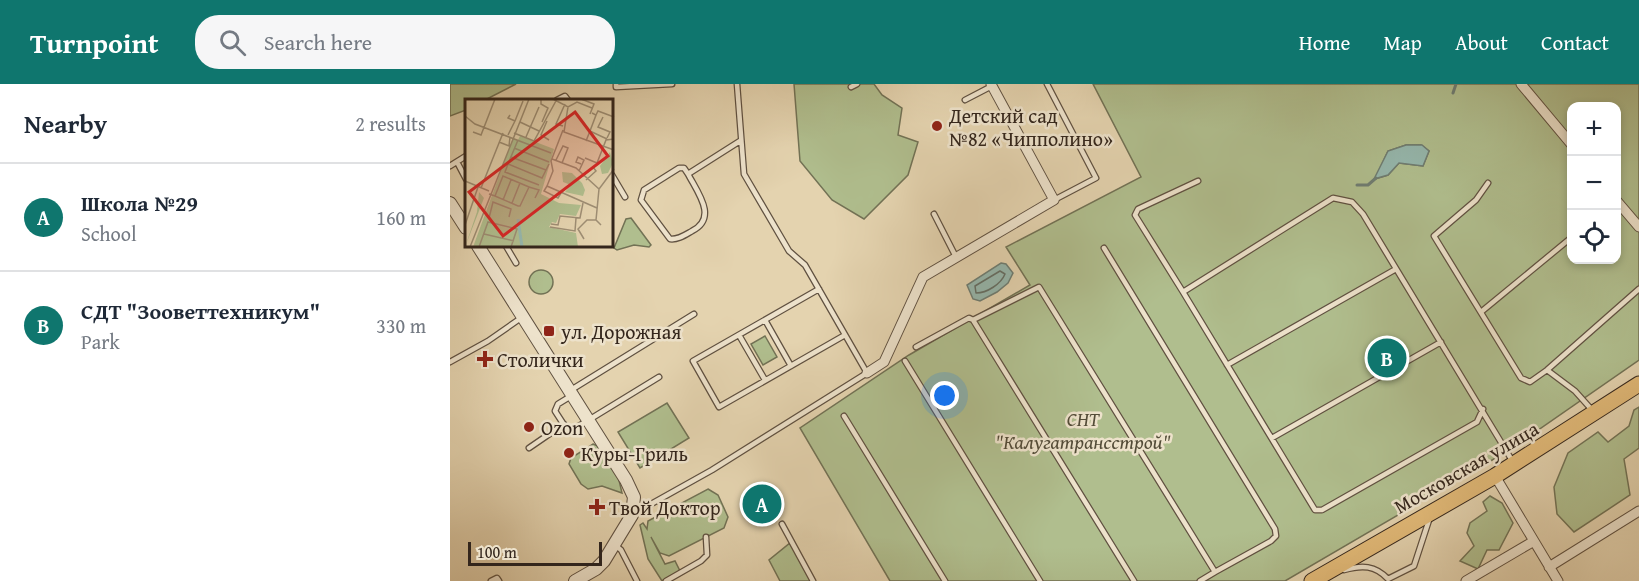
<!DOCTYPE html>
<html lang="en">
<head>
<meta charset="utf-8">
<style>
  :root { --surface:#fff; --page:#f6f6f7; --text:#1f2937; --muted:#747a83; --line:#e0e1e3; --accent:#0f766e }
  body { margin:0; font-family:"Gentium Book Plus",serif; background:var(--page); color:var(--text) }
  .controls { position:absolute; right:18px; top:18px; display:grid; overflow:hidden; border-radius:12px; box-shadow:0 3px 9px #0003 }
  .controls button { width:54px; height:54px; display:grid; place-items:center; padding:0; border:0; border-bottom:2px solid var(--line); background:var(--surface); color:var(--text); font:30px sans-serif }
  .scale { position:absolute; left:18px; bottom:15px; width:134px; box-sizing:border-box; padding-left:6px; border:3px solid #34261c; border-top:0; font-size:16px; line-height:21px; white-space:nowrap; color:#34261c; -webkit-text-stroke:4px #ede2cb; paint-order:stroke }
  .you { position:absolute; left:495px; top:312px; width:21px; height:21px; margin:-15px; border:4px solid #fff; border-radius:50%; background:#1a73e8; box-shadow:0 0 0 9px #1a73e833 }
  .badge { display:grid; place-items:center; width:39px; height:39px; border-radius:50%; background:var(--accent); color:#fff; font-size:20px; font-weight:700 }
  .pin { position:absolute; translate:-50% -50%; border:3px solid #fff; box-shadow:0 2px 6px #0006 }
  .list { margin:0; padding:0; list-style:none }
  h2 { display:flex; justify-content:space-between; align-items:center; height:78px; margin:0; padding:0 24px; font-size:26px }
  h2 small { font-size:20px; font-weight:400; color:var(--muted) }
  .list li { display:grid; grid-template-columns:39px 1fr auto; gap:18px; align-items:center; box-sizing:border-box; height:108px; padding:0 24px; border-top:2px solid var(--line) }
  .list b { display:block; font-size:22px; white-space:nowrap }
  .list p { margin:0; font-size:20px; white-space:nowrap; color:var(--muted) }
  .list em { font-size:20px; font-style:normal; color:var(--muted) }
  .icon { flex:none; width:33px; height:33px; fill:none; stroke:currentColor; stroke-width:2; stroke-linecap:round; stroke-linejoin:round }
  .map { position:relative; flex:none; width:1189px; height:497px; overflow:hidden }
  header { display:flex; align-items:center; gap:36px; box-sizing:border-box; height:84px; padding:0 30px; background:var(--accent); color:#fff }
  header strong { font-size:28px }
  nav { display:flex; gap:33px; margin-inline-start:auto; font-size:21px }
  .search { width:420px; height:54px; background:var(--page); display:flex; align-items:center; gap:15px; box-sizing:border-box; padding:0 21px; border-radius:24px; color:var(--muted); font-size:22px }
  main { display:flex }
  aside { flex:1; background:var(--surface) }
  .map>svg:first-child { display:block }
  .green { fill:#b0be8e; stroke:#727255; stroke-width:1.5; fill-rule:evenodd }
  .water { fill:#95b7ad; stroke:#6e7d73; stroke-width:1.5 }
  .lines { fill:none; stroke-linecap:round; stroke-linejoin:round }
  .shore { stroke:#646e64; stroke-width:1.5 }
  .stream { stroke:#6e7d73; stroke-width:3 }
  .service-casing { stroke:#605141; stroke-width:7 }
  .minor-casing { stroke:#605141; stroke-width:11 }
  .tertiary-casing { stroke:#605141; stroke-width:14 }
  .primary-casing { stroke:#34261c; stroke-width:17 }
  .service { stroke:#ede2cb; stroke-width:4.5 }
  .minor { stroke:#ede2cb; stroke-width:9 }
  .tertiary { stroke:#ede2cb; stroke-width:12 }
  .primary { stroke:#e2ba78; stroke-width:15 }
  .poi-dot { fill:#8f2418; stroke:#ede2cb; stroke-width:2 }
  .labels { text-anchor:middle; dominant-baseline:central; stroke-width:5; stroke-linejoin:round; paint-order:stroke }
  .poi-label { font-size:20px; fill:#34261c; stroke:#ede2cb; text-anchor:start }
  .park-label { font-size:20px; font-style:italic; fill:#534c38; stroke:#ede2cb }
  .street-label { font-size:20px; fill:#34261c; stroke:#ede2cb }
  .inset-river { fill:none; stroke:#95b7ad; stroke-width:3 }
  .inset-road { fill:none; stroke:#9e8e74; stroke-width:1.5 }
  .view { fill:#d62828; fill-opacity:0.15; stroke:#d62828; stroke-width:3 }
  .inset-edge { fill:none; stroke:#34261c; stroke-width:3 }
</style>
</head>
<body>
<header>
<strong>Turnpoint</strong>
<div class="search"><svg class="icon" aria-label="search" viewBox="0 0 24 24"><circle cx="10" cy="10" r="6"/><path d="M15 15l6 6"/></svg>Search here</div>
<nav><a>Home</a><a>Map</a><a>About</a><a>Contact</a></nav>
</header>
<main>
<aside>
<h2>Nearby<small>2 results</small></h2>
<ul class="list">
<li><span class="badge">A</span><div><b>Школа №29</b><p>School</p></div><em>160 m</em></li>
<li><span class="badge">B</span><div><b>СДТ &quot;Зооветтехникум&quot;</b><p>Park</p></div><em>330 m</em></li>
</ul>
</aside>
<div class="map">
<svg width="1189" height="497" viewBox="0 0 1189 497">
  <rect width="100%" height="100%" fill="#e4d3af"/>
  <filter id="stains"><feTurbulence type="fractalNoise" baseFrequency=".00333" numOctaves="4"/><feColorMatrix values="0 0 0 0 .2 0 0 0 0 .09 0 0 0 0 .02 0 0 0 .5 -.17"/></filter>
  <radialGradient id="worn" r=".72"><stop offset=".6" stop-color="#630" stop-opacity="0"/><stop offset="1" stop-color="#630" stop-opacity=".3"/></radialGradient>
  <!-- green -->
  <path class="green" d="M0,0H66L35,16H16V26L0,32Z
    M344,0H424L432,11L452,24L448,51L468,58L458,91L414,135L382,116L350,77Z
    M643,0H1189V276L1061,365L835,497H440L350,344L459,271L580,201L556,163L691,93ZM1122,22H1166V176H1122ZM956,61H971L979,67L973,82L949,79L938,91L925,95L938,67Z
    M181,134L201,161L199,163L184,161L167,166L164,164L176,135Z
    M79 198a12 12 0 1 1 24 0a12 12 0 1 1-24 0Z
    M315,252L327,273L313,281L301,260Z
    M217,319L239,354L190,384L168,348Z
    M1189,323V364L1174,375L1180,411L1124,448L1107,430L1104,403L1118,369L1148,348L1158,358L1179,342L1184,326Z
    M143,360L148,362L168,392L172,409L152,402L138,405L131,400L119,380L121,374Z
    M258,405L268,411L278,433L274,444L219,472L210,469L201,453L215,480L225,477L230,487L212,497L198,475L190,441L193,439L197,445L198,437Z
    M1040,412L1052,419L1063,439L1049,466H1037L1028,485L1010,477L1024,462L1017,449L1020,439L1037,427L1033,418Z
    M340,459L361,497H330L319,476Z"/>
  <!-- water -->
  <path class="water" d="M956,61H972L979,67L973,82L949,79L938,91L924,95L938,67Z
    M551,179L556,180L563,189L558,199L547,208L530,217L523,215L517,201Z"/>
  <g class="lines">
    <!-- shore -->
    <path class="shore" d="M550,187L555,190C551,200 537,209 526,209L525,202Z"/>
    <!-- stream -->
    <path class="stream" d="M1003,9L1006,0
      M907,101H918L926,94"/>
    <defs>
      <path id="service" d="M166,0V3L222,0
        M597,0L646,94L604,116
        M401,3L407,0
        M107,16L115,12L118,16
        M515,16L542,2
        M7,78L16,95
        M0,82L16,72
        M238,90C248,109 268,134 242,147C235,151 228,156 220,155L191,116L194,106L229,84H234L238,90L290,57
        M162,91L175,113
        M1038,99L1026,116L984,152L1071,294L1080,298L1097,286L1189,205
        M484,130L506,173
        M56,162L66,179
        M654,164L825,445L826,452L821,457L765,488
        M369,205L243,277L269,323L395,251
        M733,208L685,131L688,125L748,97
        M1031,228L1122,153
        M315,236L341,282
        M523,236L589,203L765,488L750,497
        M289,251L315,296
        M466,263L519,234L523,236L684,497
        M455,277L590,497
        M0,278L38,257L71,234
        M777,281L946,185
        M1097,286L1125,307L1142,326
        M121,306L244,230
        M121,312L108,320L105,327L116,344L124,345L209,293
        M1033,325L1027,338L872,426H865L733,208L883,114L902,118L913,130L1063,378
        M394,332L495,497
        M822,354L991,258
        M79,364L114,340
        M185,429L262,386L417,289L355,181L339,167L294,90L287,0
        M332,440L363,497
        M165,461L171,466L187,497
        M894,486C912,481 925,481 938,495L964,482L980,433
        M41,497L47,494L49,497
        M216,497L251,477L257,471L256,453"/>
      <path id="minor" d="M1071,0L1122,61
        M1166,116L1189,143
        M417,289L434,278L473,193L604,116L541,0
        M1045,392L1108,497
        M1099,483L1189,427
        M1016,497L1084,457"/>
      <path id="tertiary" d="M0,119L16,144
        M28,162L176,396L184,413L182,431L154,477L146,485L125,497"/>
      <path id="primary" d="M862,497L1045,392L1189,300"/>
    </defs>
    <!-- service casing -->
    <use href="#service" class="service-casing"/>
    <!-- minor casing -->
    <use href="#minor" class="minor-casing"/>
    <!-- tertiary casing -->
    <use href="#tertiary" class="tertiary-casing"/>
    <!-- primary casing -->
    <use href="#primary" class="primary-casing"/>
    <!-- service -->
    <use href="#service" class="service"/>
    <!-- minor -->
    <use href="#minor" class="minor"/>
    <!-- tertiary -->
    <use href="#tertiary" class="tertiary"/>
    <!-- primary -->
    <use href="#primary" class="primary"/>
  </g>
  <!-- markers -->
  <g class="poi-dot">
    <circle cx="487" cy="42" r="6"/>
    <rect x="93" y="241" width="12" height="12" rx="3"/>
    <path d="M32 266h6v6h6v6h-6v6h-6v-6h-6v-6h6z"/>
    <circle cx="79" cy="343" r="6"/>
    <circle cx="119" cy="369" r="6"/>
    <path d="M144 414h6v6h6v6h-6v6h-6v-6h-6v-6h6z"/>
  </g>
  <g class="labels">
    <!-- poi labels -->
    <g class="poi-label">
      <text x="499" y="31">Детский сад<tspan x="499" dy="23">№82 «Чипполино»</tspan></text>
      <text x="111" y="247">ул. Дорожная</text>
      <text x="47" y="275">Столички</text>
      <text x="91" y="343">Ozon</text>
      <text x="131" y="369">Куры-Гриль</text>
      <text x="159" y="423">Твой Доктор</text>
    </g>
    <!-- park labels -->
    <g class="park-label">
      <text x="633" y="334">СНТ<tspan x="633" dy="23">"Калугатрансстрой"</tspan></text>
    </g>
    <!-- street labels -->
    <g class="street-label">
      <text transform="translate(1016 383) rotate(-30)">Московская улица</text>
    </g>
  </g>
  <!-- overview -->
  <g transform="translate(15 15)">
    <rect width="148" height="148" fill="#e4d3af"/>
    <path d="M55,37L89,50L76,95L94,104L116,106L111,117L95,115L91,124L87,123L84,128L111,134L113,148H8L48,39L53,41ZM145,53L148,64L143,74L137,75L135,67ZM97,73L107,74L117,84L120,91L118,97L100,93L106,86L98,83ZM14,93L19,99L0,148L12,113Z" fill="#b0be8e"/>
    <path class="inset-river" d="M53,120L57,148"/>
    <path class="inset-road" d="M76,0V5L83,9L77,23M88,0L103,8L112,3L127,9M116,0L129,5L125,15M103,8L99,33L149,51M131,16L133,12L149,18M0,17L10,25L86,54M138,18L133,28L145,33L142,39M50,22L58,2M82,22L76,36L84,41M55,23L74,32M98,27L91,25L100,5M98,31L86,62L88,72L82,87L132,109M125,32L131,16L127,14M8,33L16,36L30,0M49,34L69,42L92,0M43,36L50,22L43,19L45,16M61,38L74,8M53,41L43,65L77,79L81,71M121,42L125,32L142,40M34,43L44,47L45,38M49,49L84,63M46,58L81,71L84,65M120,59L132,64L141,41L149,40M87,60L111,69L134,90M91,61L98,47L103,49L97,64M43,65L40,73L74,86M114,72L119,61L113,58L111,63L116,65M118,77L128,68L131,72L121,81M0,82L24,92M82,87L79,92L93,99L96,94M64,88L74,91L70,99M16,89L38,34M24,95L30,97L53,107H55L64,88L38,77L30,97M38,101L46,81M47,104L55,84M24,119L28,103L46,110L44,118M131,121L134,90L149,70M86,125L93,126L95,117L115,119L118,104M0,126L13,88M85,128L110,132L111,119M19,135L49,142M119,140L113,130L122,121H131L136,126M5,148L64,0M14,148L23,123L52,130L46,148"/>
    <path class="view" d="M110,13L143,57L38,137L4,93Z"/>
    <rect width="148" height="148" class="inset-edge"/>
  </g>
  <rect width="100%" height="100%" filter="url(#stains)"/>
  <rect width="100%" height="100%" fill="url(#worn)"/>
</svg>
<div class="controls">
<button>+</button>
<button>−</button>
<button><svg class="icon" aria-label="locate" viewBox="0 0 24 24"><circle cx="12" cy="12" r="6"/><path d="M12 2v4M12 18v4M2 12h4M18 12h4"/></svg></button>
</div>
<div class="scale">100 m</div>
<div class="you"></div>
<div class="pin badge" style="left:312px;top:420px">A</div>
<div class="pin badge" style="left:937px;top:274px">B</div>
</div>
</main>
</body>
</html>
